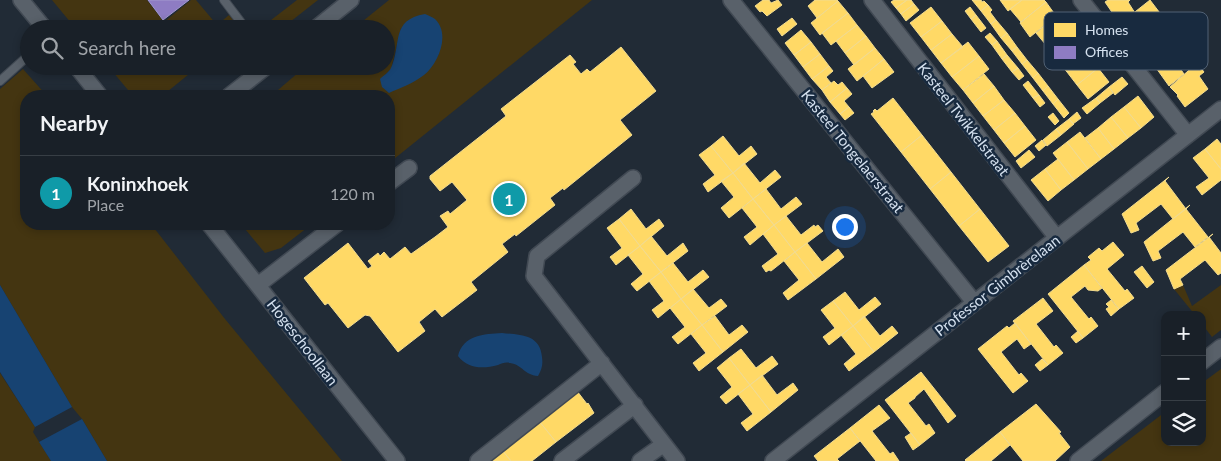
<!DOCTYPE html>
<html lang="en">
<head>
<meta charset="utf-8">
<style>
  :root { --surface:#192028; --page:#222830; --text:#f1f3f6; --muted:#9fa3a8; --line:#373e45; --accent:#96a1ae }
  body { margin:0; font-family:Lato,sans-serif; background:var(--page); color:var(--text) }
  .controls { position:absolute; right:15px; bottom:15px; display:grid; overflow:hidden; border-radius:10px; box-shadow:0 2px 8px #0003 }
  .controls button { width:45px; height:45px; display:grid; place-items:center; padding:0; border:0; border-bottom:1px solid var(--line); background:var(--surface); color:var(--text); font:25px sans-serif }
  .you { position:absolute; left:844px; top:226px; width:18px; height:18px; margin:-12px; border:4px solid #fff; border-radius:50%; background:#1a73e8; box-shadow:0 0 0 8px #1a73e833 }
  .badge { display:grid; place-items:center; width:32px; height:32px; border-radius:50%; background:var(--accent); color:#fff; font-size:16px; font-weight:700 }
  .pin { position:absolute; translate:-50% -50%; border:2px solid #fff; box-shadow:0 1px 5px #0006 }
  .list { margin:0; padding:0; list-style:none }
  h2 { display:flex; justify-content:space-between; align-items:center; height:65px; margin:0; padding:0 20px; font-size:21px }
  h2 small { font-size:16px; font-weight:400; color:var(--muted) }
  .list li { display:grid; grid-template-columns:32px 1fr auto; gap:15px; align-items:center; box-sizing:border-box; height:75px; padding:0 20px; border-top:1px solid var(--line) }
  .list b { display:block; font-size:19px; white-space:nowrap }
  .list p { margin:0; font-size:16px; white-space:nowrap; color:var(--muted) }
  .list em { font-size:16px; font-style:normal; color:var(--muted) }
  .icon { flex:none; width:28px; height:28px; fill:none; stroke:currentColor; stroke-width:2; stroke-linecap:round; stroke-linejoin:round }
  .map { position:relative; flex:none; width:1221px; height:461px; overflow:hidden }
  .search { position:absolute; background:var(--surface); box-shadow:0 2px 8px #0003; left:20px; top:20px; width:375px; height:55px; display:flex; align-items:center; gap:12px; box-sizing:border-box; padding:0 18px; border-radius:28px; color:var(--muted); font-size:19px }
  .panel { position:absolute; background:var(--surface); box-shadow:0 2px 8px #0003; left:20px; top:90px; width:375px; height:140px; border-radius:20px }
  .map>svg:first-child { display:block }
  .green { fill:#443511; fill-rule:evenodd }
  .water { fill:#174372 }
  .homes { fill:#ffd966; stroke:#f2db8f }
  .offices { fill:#8e7cc3; stroke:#a39ad0 }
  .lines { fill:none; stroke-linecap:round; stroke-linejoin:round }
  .service-casing { stroke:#414953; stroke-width:10 }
  .minor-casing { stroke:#414953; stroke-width:18 }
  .service { stroke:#59616a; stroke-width:8 }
  .minor { stroke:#59616a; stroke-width:15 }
  .labels { text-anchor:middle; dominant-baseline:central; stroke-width:5; stroke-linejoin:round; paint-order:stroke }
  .street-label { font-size:15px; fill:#d5e1ef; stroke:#182a3f }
  .key { fill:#182a3f; stroke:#516174; stroke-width:1 }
  .key-label { font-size:14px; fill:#d5e1ef }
</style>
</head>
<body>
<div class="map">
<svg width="1221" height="461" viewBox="0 0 1221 461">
  <rect width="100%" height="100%" fill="#212b36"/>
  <!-- green -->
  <path class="green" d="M52,0H147L164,22L191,0H196L217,25L229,15L240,29H76Z
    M297,0H318L281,29H263L262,27Z
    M389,0H592L389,163V96H271L306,66H386V29H353ZM401,28L439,54L425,74L380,80L391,69Z
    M108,66H199L162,96H147L142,90L133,96Z
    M23,69L47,96H26V224H151L225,319L342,461H107L82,419L72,407L0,285V89Z
    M241,224H312L281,248L265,253Z
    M1183,285L1192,306L1221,285V330L1212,337L1202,324V315H1195L1174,289Z
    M1221,369V461H1101L1165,412V442H1202V383Z
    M0,373L35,427L33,432L51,461H0Z"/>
  <!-- water -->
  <path class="water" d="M425,14C428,15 432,17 435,19C451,34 438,64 424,75C414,83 400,88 389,93L382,87L380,79C383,76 389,72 391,68C402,44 390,20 425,14Z
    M0,285L72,407L35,427L0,372Z
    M502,333C520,335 540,334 542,357C543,365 542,369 538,376C524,375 523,365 510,363C506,362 502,363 498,365C483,369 468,369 458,356C463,335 484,334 502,333Z
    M82,419L107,461H51L39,442Z"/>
  <!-- homes -->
  <path class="homes" d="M763,0H769L771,3L778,0L782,5L767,16L762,11L760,12L755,6Z
    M815,0H837L838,1L817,18L808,6Z
    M894,0H907L896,8L891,2Z
    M907,0H911L914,4L901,14L896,8Z
    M972,0H981L982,2L984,1L988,5L981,11Z
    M1000,0H1022L1008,11Z
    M1022,0H1044L1046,2L1021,22L1010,9Z
    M1108,0H1130L1128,2L1135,13L1120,24L1105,2Z
    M1150,0L1166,21L1136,45L1121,23Z
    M838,1L848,13L820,35L811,23Z
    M1046,2L1056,16L1030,37L1020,23Z
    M914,4L919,10L906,21L901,14Z
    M988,5L992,10L990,12L996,20L991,24L981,11Z
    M931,7L942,21L921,37L910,23Z
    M970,7L976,15L971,19L965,11Z
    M848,13L857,25L831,45L822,33Z
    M976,15L986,28L981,32L971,19Z
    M1056,16L1067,28L1046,45L1036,33Z
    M792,18L797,24L782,36L777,29Z
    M996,20L1007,33L1001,38L991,24Z
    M942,21L952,34L931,50L921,37Z
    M857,25L866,36L845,53L836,41Z
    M801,30L811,42L794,55L785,43Z
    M990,33L997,41L992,45L985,37Z
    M1007,33L1017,47L1012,51L1001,38Z
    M952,34L963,47L941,63L931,50Z
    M866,36L875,48L854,65L845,53Z
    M997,41L1007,55L1002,59L992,45Z
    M811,42L820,54L803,67L794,55Z
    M968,42L979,56L952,77L941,63Z
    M1077,42L1088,55L1067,72L1056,59Z
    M621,47L656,91L620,120L632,135L564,190L563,188L550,198L555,205L516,236L515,234L502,244L508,252L471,282L477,290L442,317L435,309L419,322L425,331L398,352L370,316L365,315L348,328L328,303L325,305L304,278L348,243L368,269L372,266L368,261L378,253L380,256L384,252L390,259L405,247L411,254L435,237L448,227L440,216L448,211L450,214L467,200L452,182L440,191L430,179V176L506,116L501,109L570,55L576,62L573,64L581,74L587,69L590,72Z
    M1017,47L1027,60L1022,64L1012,51Z
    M1176,47L1184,58L1177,64L1184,74L1169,86L1154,65Z
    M875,48L884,59L857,81L848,69Z
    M820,54L829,66L812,79L803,67Z
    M1007,55L1018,68L1012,72L1002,59Z
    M1088,55L1098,68L1077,85L1067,72Z
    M979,56L989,69L963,90L952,77Z
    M884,59L894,72L872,88L863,76Z
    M1027,60L1038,73L1033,78L1022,64Z
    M1197,63L1204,72L1199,76L1208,89L1185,107L1177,96L1178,95L1170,87Z
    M829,66L833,71L826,77L831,83L822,90L812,79Z
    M1018,68L1024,76L1019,80L1012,72Z
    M1098,68L1109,82L1088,99L1077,85Z
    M1038,73L1048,86L1043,91L1033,78Z
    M984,74L994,86L973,103L963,90Z
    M1122,77L1128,84L1115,95L1109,87Z
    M834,81L838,85L842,82L847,88L830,102L822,90Z
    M1028,81L1039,95L1033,98L1023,85Z
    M994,86L1004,100L983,116L973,103Z
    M1048,86L1058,99L1053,104L1043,91Z
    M1109,87L1113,93L1100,103L1096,98Z
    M847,88L852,94L844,101L849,107L840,114L830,102Z
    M1039,95L1045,103L1040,107L1033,98Z
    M1138,96L1154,117L1141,128L1124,107Z
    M893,98L922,135L901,152L871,114L874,112L873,111L875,109L877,111Z
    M1096,98L1100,103L1087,114L1082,108Z
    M1058,99L1069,113L1064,118L1053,104Z
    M1004,100L1015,113L994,130L983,116Z
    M849,107L854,113L845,120L840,114Z
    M1124,107L1141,128L1128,138L1111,117Z
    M1077,112L1081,118L1073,124L1069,119Z
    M1015,113L1025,126L1004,143L994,130Z
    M1053,113L1059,121L1055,125L1048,117Z
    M1111,117L1128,138L1114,149L1098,128Z
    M1069,119L1074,124L1061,135L1056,129Z
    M1025,126L1036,140L1015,157L1004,143Z
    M1098,128L1114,149L1101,159L1085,138Z
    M1056,129L1061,135L1047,146L1043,140Z
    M1080,132L1101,159L1088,169L1067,142Z
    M922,135L951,172L930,189L901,152Z
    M723,136L739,156L751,146L757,154L733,173L711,146Z
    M1217,139L1221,144V169L1205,149Z
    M1042,140L1046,145L1039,151L1035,146Z
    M1067,142L1088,169L1074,180L1053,153Z
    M711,146L733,173L708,192L703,184L715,175L699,155Z
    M1205,149L1221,169V180L1202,195L1196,187L1209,178L1193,158Z
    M1029,150L1035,157L1021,168L1016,161Z
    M1058,159L1074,180L1061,190L1045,169Z
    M744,163L760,183L775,170L781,177L753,199L733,173Z
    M1045,169L1061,190L1048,201L1031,180Z
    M951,172L980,209L959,226L930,189Z
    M733,173L753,199L729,218L721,208L734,197L721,181Z
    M1169,177L1165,181L1186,209L1173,219L1161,204L1136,223L1139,230L1131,233L1122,214Z
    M766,189L781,209L796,197L802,204L774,225L753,199Z
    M753,199L774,225L750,245L744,237L757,227L742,208Z
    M1190,205L1186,209L1208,237L1195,247L1183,232L1158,251L1161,258L1153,261L1144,242Z
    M631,209L646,229L659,219L664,226L640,246L619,219Z
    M980,209L1009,246L988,262L959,226Z
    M786,216L801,235L814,225L815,227L818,225L823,231L795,252L774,225Z
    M619,219L640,246L616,265L610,257L622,248L607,228Z
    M774,225L795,252L771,271L769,270L766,272L762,266L778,254L763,234Z
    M1213,234L1209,237L1221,253V273L1218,275L1205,260L1180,279L1183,285L1174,289L1166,270Z
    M651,236L667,256L683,243L688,251L661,272L640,246Z
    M1113,242L1124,255L1107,269L1125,291L1127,289L1134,298L1119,309L1084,265L1091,260L1088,257L1099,248L1102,251Z
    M807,243L822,262L838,249L844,257L816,279L795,252Z
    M640,246L661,272L637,291L631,284L643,274L628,255Z
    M795,252L816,279L788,300L783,293L799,280L784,261Z
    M673,263L688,282L703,270L709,277L681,299L661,272Z
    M1084,265L1102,288L1098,291L1088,290L1085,286L1071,297L1089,319L1091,317L1098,326L1083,338L1048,294Z
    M1142,266L1154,282L1147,288L1134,272Z
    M661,272L681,299L658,318L652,310L664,301L649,281Z
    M693,289L709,308L721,299L727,306L702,325L681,299Z
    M845,292L859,310L875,297L881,304L853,326L833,301Z
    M1043,298L1053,311L1036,324L1054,347L1056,345L1063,353L1048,365L1013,321Z
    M681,299L702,325L678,344L672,337L685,327L670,308Z
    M1111,300L1119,309L1111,316L1106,309L1109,307L1106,304Z
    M833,301L853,326L829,345L823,337L835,328L821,310Z
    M715,316L729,335L742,325L748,332L723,352L702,325Z
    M864,316L880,336L892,326L898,333L874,352L853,326Z
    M1015,323L1031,344L1024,349L1017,339L1001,352L1019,375L1021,373L1028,381L1013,393L978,349L1007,326L1009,328Z
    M702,325L723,352L699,371L693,363L706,353L691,334Z
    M853,326L874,352L849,371L844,364L856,354L841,335Z
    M1078,331L1083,338L1076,343L1071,337Z
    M741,349L756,368L772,356L778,364L750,385L729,358Z
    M729,358L750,385L726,404L720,397L732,387L717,368Z
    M1042,359L1048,365L1040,371L1035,365Z
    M921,372L956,416L948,423L924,389L915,397V398L908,403L926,426L929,424L935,433L920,445L885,400Z
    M762,375L777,395L793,383L798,390L771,412L750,385Z
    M750,385L771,412L747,431L741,423L753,414L738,394Z
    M577,391L587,404L588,403L594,413L556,442L539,421Z
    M1036,404L1061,432L1059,433L1070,447L1055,461H1023L1000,432Z
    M879,405L890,418L872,431L890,454L893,452L899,461H876L850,428Z
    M539,421L556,442L532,461H511L502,450Z
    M850,428L860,441L837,459L839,461H818L814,456Z
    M1000,432L1010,445L991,461H966L965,460Z
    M911,433L920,445L913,450L905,437Z
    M502,450L511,461H488Z"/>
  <!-- offices -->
  <path class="offices" d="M148,0H189L163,20Z"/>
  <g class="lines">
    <defs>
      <path id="service" d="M224,0L246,29
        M0,81L29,55"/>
      <path id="minor" d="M21,0L45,29
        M731,0L974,302
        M872,0L1057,238
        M1081,0L1188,135
        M315,29L351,0
        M76,66L100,96
        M229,96L267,66
        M633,178L537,256L534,276L677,461
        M389,183L409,168
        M209,224L397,461
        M258,285L337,224
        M1202,362L1221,347
        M478,461L602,363
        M562,461L635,405
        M640,461L664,444
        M773,461L1221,109
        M1078,461L1165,392"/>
    </defs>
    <!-- service casing -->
    <use href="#service" class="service-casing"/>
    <!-- minor casing -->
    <use href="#minor" class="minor-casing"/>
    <!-- service -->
    <use href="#service" class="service"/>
    <!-- minor -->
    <use href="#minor" class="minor"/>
  </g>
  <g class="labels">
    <!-- street labels -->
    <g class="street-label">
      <text transform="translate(964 119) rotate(52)">Kasteel Twikkelstraat</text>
      <text transform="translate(853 151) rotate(51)">Kasteel Tongelaerstraat</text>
      <text transform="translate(997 285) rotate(-38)">Professor Gimbrèrelaan</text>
      <text transform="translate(303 342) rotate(52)">Hogeschoollaan</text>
    </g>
  </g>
  <!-- legend -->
  <rect x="1044" y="12" width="164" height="58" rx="8" class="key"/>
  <rect x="1054" y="23" width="22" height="14" fill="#ffd966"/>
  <rect x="1054" y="46" width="22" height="13" fill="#8e7cc3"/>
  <g class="key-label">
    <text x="1085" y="35">Homes</text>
    <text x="1085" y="57">Offices</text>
  </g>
</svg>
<div class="controls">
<button>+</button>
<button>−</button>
<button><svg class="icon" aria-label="layers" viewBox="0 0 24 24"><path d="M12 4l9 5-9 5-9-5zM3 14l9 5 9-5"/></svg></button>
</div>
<div class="you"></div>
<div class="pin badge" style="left:509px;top:199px;background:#0f9aa8">1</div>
<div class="search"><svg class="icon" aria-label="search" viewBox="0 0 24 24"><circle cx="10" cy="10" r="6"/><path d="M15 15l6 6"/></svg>Search here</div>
<section class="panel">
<h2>Nearby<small></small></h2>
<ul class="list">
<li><span class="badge" style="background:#0f9aa8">1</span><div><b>Koninxhoek</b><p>Place</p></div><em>120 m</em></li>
</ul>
</section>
</div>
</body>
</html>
